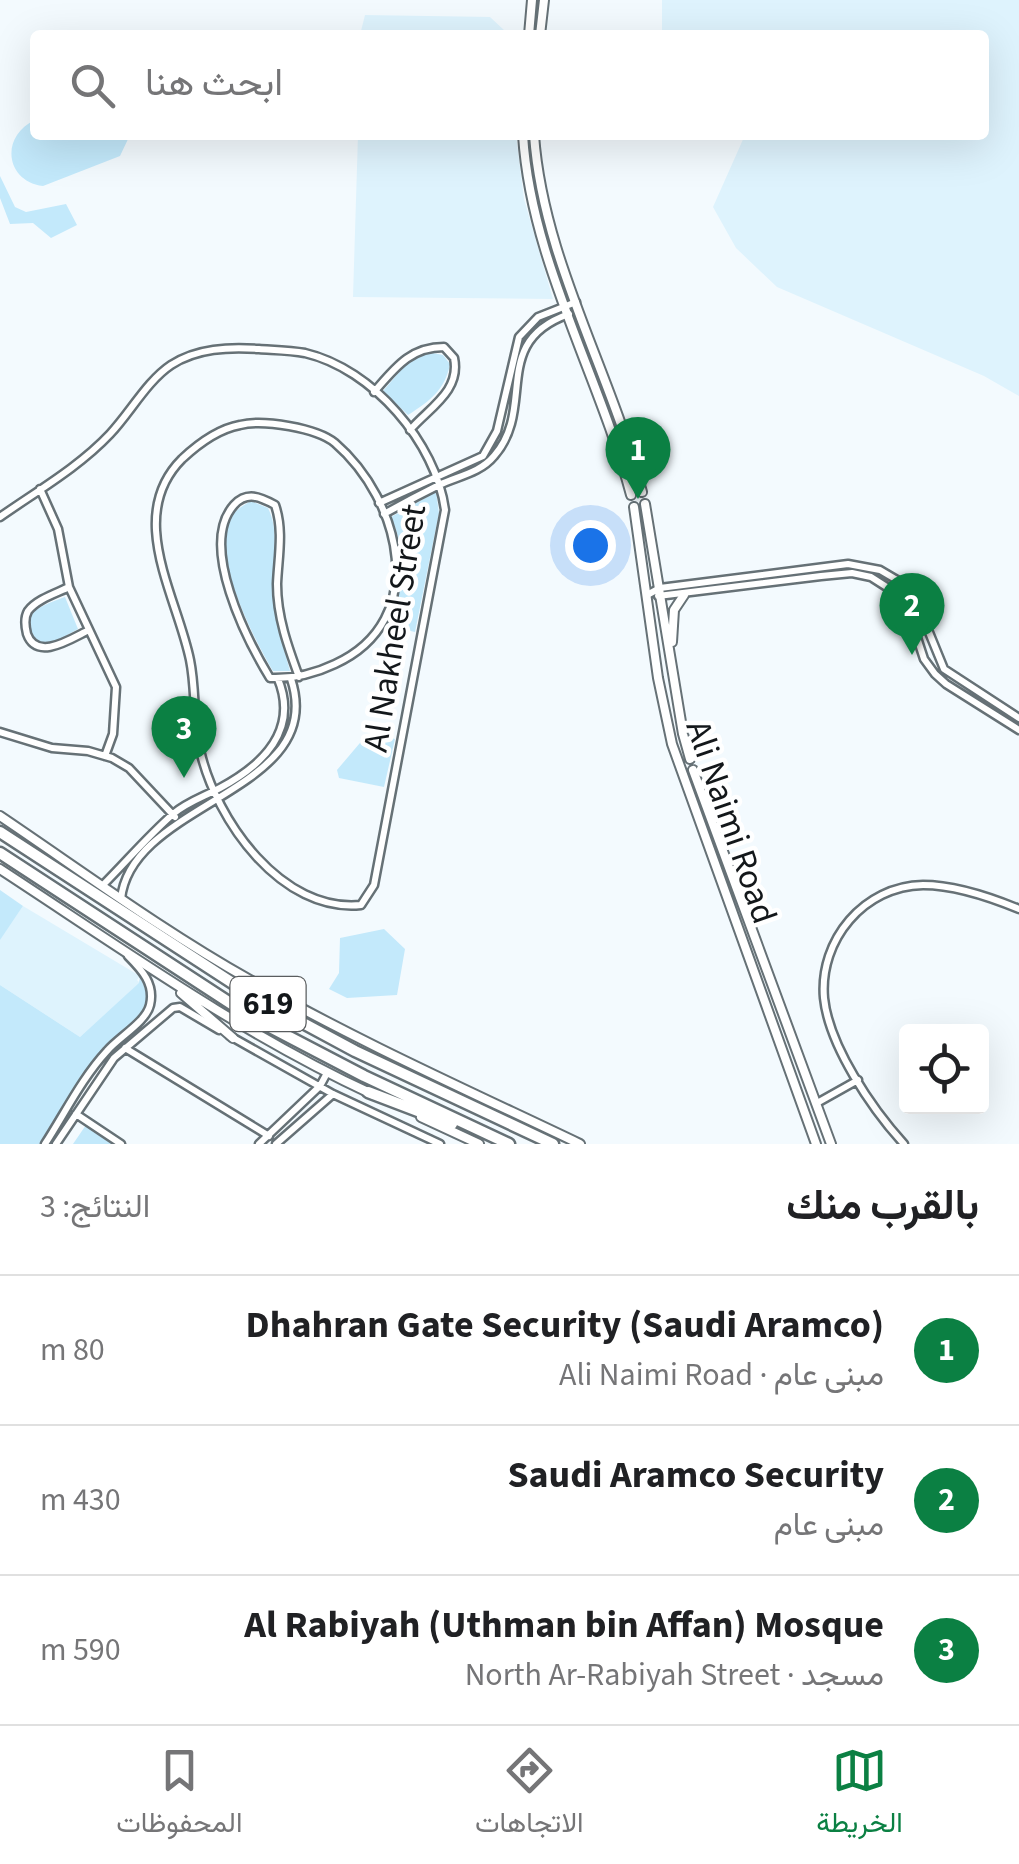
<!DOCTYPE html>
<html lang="ar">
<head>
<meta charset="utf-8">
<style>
  :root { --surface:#fff; --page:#f2f2f2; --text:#202124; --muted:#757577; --line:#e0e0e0; --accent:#0b8043 }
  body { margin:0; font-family:"Source Sans 3",Vazirmatn,sans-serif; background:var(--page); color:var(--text); direction:rtl }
  .controls { position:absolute; right:30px; bottom:30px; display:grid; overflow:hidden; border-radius:10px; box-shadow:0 10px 40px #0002 }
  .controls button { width:90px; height:90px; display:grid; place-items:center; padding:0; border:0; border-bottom:2px solid var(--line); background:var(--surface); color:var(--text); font:50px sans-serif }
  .you { position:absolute; left:590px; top:545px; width:35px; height:35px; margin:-25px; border:8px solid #fff; border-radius:50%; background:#1a73e8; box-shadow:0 0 0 15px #1a73e833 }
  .badge { display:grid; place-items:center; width:65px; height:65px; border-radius:50%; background:var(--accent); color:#fff; font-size:32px; font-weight:700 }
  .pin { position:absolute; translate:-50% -82px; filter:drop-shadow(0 2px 5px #0008) }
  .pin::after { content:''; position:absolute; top:52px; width:35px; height:30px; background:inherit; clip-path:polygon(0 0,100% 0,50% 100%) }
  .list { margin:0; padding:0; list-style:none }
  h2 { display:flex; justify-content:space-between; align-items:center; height:130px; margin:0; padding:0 40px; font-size:42px }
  h2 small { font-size:32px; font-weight:400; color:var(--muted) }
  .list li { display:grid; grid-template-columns:65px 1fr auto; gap:30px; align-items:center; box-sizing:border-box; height:150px; padding:0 40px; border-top:2px solid var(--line) }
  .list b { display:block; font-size:38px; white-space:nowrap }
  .list p { margin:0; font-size:32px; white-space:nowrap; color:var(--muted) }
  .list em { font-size:32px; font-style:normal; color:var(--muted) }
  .icon { flex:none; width:55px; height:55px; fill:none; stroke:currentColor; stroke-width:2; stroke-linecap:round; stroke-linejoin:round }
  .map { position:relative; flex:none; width:1019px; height:1144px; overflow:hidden; direction:ltr }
  .search { position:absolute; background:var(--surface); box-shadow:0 10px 40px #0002; left:30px; right:30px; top:30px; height:110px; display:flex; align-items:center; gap:25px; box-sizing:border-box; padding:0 35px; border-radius:10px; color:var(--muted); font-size:38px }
  .sheet { height:580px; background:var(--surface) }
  nav { display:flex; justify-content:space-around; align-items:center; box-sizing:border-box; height:140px; border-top:2px solid var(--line); background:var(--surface); font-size:28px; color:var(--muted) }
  nav a { display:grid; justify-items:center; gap:5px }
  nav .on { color:var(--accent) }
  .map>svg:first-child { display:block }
  .built { fill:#def3fd }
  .green { fill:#c3e9fb }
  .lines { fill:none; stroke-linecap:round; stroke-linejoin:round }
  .minor-casing { stroke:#667176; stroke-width:11 }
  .major-casing { stroke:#667176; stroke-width:12 }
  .highway-casing { stroke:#667176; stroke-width:15 }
  .minor { stroke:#fff; stroke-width:6 }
  .major { stroke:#fff; stroke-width:8 }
  .highway { stroke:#fff; stroke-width:10 }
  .labels { text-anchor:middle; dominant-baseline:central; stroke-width:9; stroke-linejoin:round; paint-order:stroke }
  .shield { fill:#fff; stroke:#5a5d5f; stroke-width:2.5 }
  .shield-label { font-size:32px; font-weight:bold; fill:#13171a }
  .street-label { font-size:35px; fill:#13171a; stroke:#fff }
</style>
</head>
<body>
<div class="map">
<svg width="1019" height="1144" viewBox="0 0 1019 1144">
  <rect width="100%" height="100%" fill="#f3fafe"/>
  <!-- built -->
  <path class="built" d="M662,0H1019V396L984,376L777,287L736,248L713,207L745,135H984V35H662Z
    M365,15L490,17L505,31L518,35H360Z
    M358,135H516L524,199L553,299L353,297Z
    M23,906L140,976L137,980L140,983L80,1037L0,985V939Z"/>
  <!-- green -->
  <path class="green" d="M35,120V135L129,137L120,156L43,186C5,181 0,136 35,120Z
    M0,176L15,207L26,212L66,204L77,225L51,238L33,223L10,224L0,198Z
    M428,352L443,355L450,364C445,390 430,401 408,415L383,391L407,363Z
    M436,492L439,513L415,632L389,626C402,589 408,554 391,517Z
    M251,501L268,508C281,534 271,565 273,594C275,620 283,645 290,671H273C255,641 212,557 228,522C232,512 242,506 251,501Z
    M65,597L78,629L51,644L40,643C7,617 43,605 65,597Z
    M374,734L395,739L384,787L339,778L337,770L365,737Z
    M0,890L23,906L0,940Z
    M384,929L405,949L397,995L347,998L329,989L339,973L340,938Z
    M140,976L148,997C141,1023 109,1042 93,1064C74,1089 58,1117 41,1144H0V985L80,1037L139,983Z
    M86,1125L114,1144H73Z"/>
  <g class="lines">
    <defs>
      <path id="minor" d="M374,392C395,368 410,347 444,347L454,358C461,391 429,408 410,430
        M40,489L58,529L69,587L116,687L113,734L105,756
        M379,503L483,456L497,431L519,337L538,317L576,302
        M384,514C402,504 421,494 439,485C458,476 480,473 494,456C537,407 489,342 569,314
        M0,517C37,491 79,467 110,434C130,413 147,381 171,365C197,348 229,347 259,349C274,350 290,350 305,353C373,369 436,443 445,510L374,885L361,905C282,913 216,821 200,750C193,720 196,689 190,660C177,596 125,516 182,459C198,444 218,429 240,425C263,419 317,428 335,443C401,500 431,620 335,664C314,674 293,679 270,678C247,640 198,545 234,505C247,491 260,497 275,505C284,531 278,558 277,584C277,617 288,647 299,677
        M69,587C57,593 37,599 28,611C24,618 25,626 27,634C37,662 72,638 89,630
        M647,595L660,588L848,564L880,570L897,580L915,598L944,669L1019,718
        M658,596L821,576L852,573L871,577L896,593L907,607L924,659L935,674L946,684L1019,730
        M0,732L52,748L88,751L112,758L129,768L175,817
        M102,886C126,862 147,837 173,814C187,802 203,797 220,788C263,765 299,730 278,679
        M121,899C131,801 329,792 291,679
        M230,1036L333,1094L440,1144
        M125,1048L269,1136
        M817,1103L858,1080
        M76,1114L121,1144
        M45,1144C65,1113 82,1078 107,1051C119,1037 146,1022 150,1005C155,984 142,970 128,956
        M56,1144L114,1058L173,1008L180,1007L219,1030
        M259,1144L320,1086L327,1073
        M276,1144L333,1094
        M904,1144C872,1109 829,1046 824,998C819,940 864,886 923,885C955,885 990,897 1019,909"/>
      <path id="major" d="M529,35L532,0
        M540,35L544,0
        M523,135C531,261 599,374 631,495
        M534,135C543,260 611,372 642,492
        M645,504L683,734L690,759
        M634,507L658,678L672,744L816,1144
        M672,642L674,610L684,595
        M693,770L831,1144
        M0,816C83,872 163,931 250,980C357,1041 469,1091 580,1144
        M0,869C121,948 240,1033 372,1094
        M181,993L233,1038
        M421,1117L479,1144"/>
      <path id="highway" d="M0,832L251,995L355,1051L553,1144
        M0,853L253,1018L364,1076L509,1144
        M368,1092L452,1124"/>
    </defs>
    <!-- minor casing -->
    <use href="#minor" class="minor-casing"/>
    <!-- major casing -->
    <use href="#major" class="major-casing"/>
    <!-- highway casing -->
    <use href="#highway" class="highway-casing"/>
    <!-- minor -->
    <use href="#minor" class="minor"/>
    <!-- major -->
    <use href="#major" class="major"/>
    <!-- highway -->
    <use href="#highway" class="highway"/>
  </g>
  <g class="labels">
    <!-- shield labels -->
    <rect class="shield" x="230.5" y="977" width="75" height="54" rx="8"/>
    <g class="shield-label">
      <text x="268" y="1004">619</text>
    </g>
    <!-- street labels -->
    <g class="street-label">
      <text transform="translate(395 628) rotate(-81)">Al Nakheel Street</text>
      <text transform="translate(731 822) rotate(71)">Ali Naimi Road</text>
    </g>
  </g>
</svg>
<div class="controls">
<button><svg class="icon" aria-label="locate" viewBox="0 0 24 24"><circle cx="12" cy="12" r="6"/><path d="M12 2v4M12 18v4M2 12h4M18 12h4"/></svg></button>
</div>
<div class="you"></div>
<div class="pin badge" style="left:638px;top:499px">1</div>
<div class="pin badge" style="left:912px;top:655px">2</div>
<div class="pin badge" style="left:184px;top:778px">3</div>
<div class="search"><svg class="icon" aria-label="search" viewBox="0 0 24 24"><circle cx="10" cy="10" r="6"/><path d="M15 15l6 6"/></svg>ابحث هنا</div>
</div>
<section class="sheet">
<h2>بالقرب منك<small>النتائج: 3</small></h2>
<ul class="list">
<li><span class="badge">1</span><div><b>Dhahran Gate Security (Saudi Aramco)</b><p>مبنى عام · Ali Naimi Road</p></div><em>80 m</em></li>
<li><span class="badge">2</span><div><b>Saudi Aramco Security</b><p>مبنى عام</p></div><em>430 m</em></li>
<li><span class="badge">3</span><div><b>Al Rabiyah (Uthman bin Affan) Mosque</b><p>مسجد · North Ar-Rabiyah Street</p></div><em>590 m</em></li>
</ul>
</section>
<nav>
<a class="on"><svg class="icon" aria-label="map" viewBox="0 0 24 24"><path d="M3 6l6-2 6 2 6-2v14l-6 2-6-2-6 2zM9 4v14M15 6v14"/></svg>الخريطة</a>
<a><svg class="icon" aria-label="directions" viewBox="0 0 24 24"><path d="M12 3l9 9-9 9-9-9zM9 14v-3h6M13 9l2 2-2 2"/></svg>الاتجاهات</a>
<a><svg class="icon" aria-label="saved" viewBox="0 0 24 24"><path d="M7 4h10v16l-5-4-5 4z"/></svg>المحفوظات</a>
</nav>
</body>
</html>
